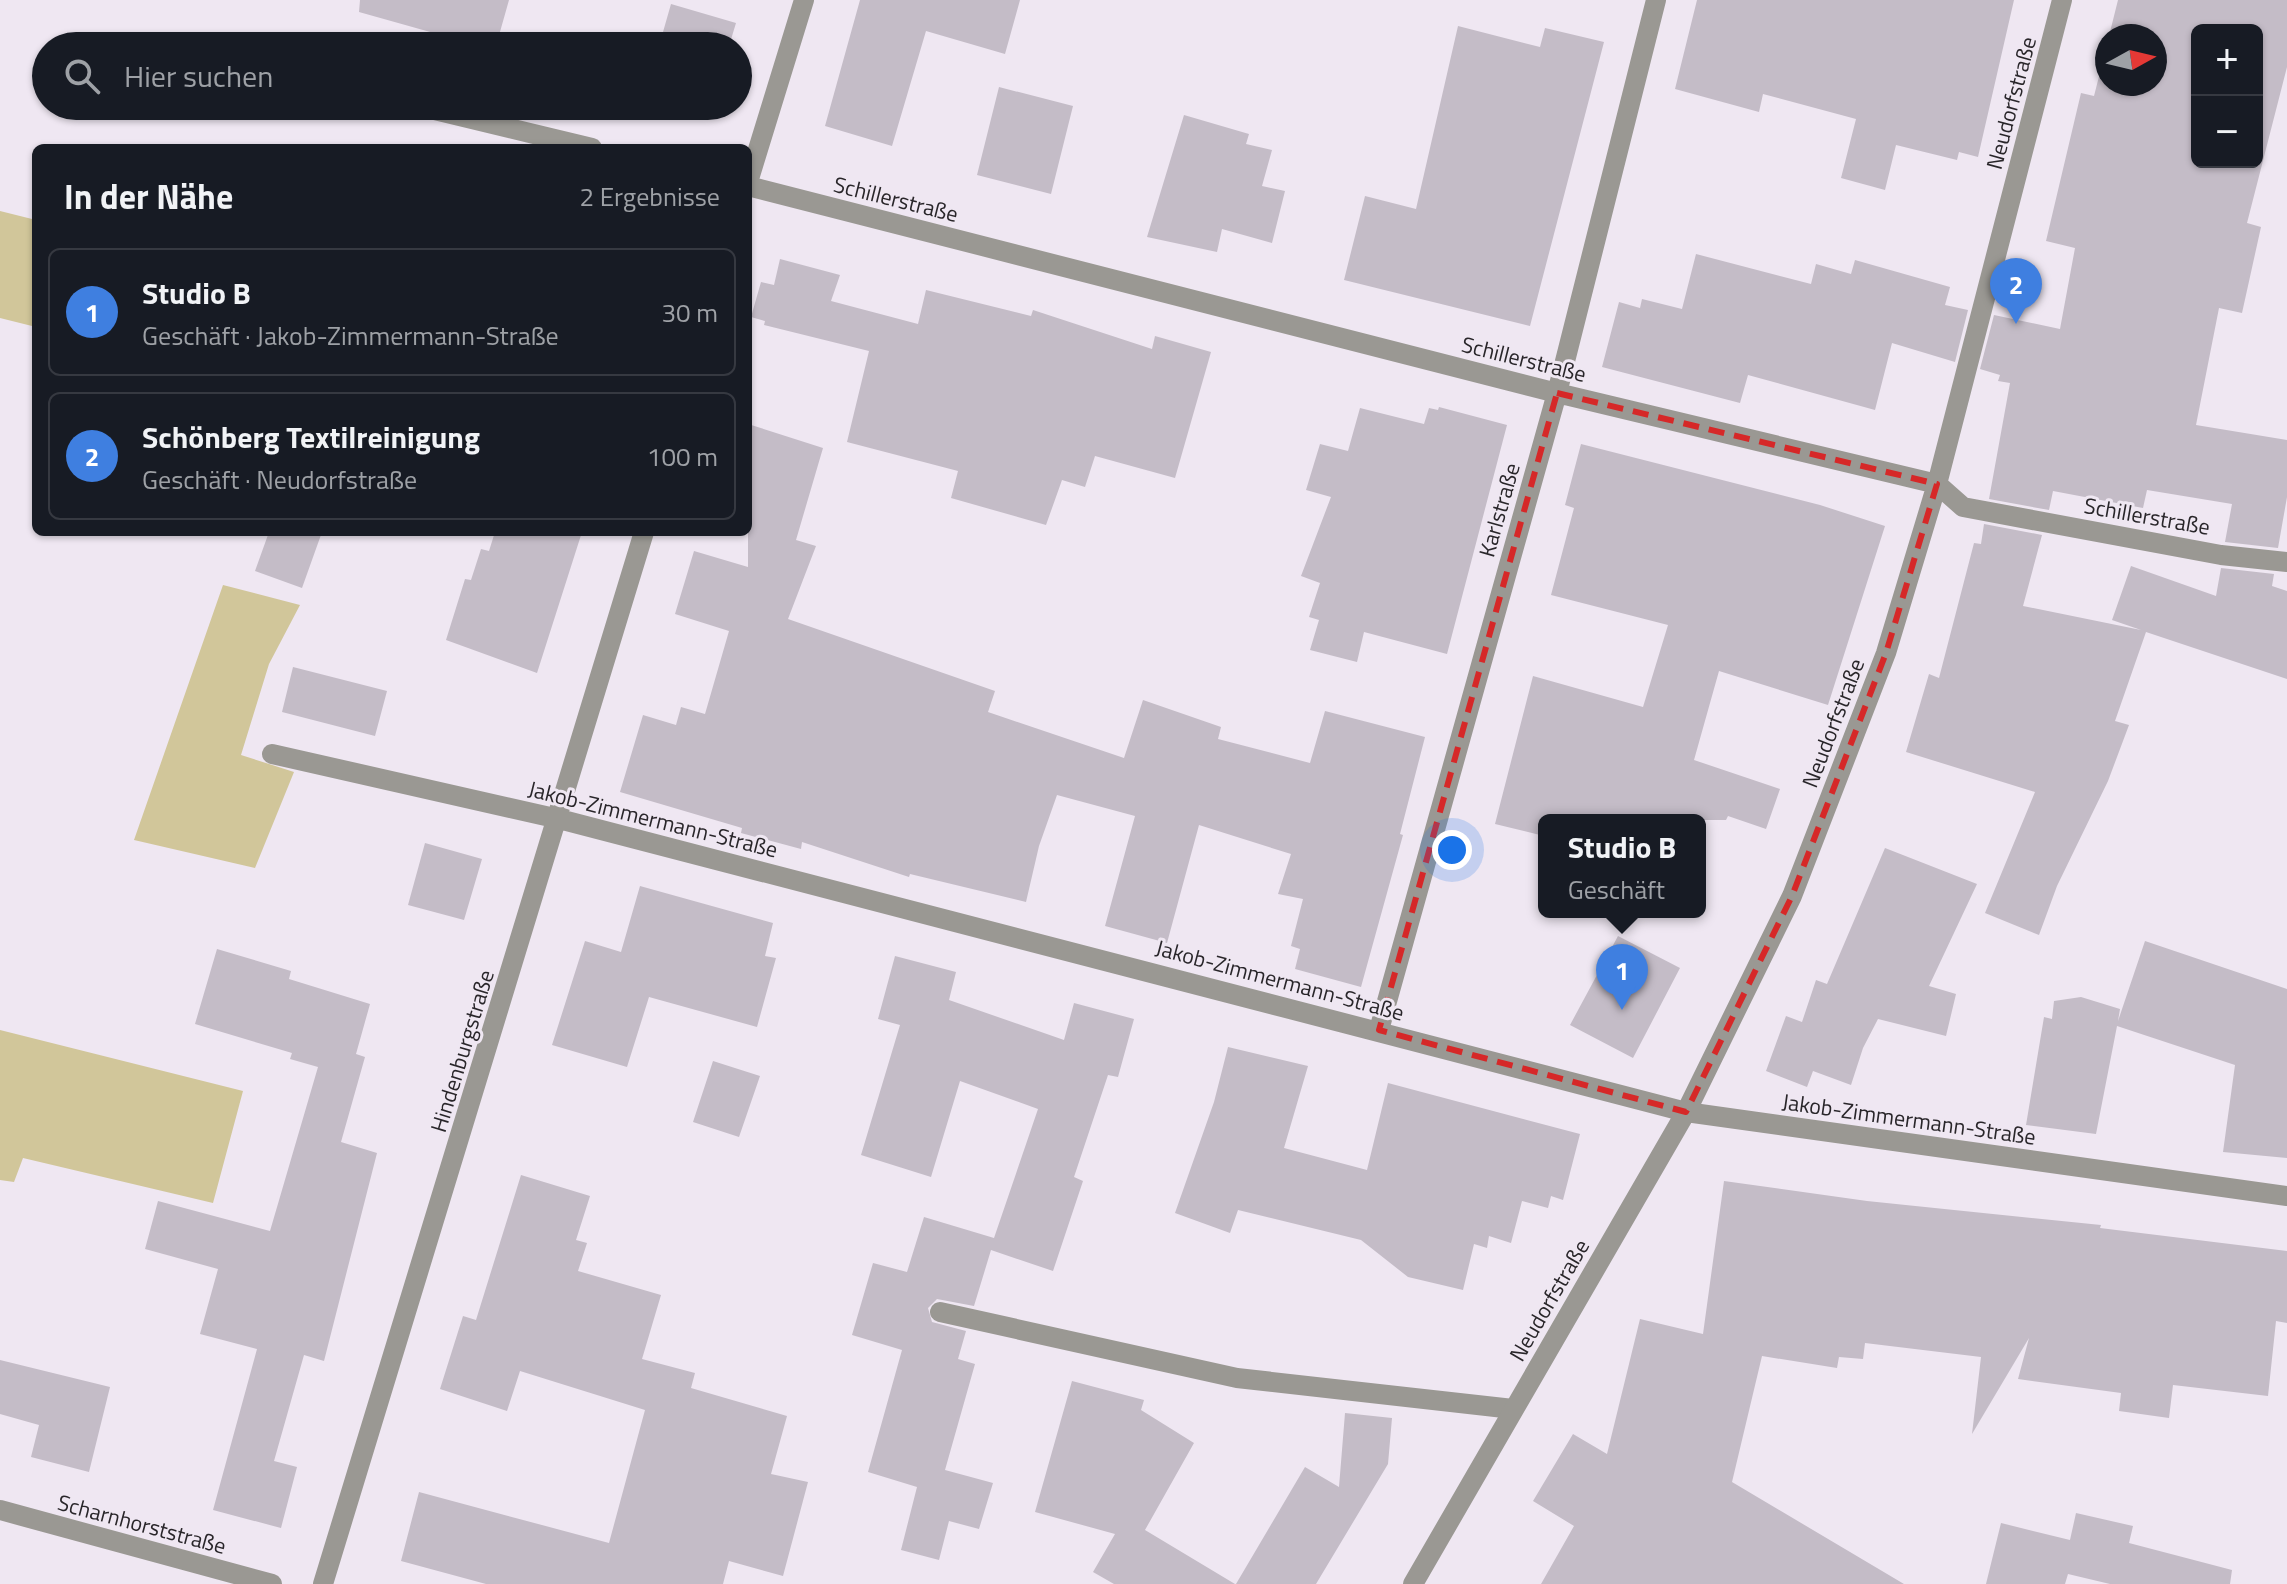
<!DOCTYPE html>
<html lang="de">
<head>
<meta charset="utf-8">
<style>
  :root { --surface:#171b24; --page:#242831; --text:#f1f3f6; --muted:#9ea1a6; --line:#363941; --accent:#db2777 }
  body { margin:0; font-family:"Titillium Web",sans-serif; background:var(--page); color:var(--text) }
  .controls { position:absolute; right:24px; top:24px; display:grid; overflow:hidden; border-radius:12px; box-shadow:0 2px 6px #0004 }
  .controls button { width:72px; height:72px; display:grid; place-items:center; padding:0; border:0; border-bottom:2px solid var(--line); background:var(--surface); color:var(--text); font:40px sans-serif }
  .compass { position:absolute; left:2095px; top:24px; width:72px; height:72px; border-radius:50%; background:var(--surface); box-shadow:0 2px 6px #0004; rotate:82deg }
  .you { position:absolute; left:1452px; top:850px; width:28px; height:28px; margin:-20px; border:6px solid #fff; border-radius:50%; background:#1a73e8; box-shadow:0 0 0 12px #1a73e833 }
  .badge { display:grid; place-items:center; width:52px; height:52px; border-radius:50%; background:var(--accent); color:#fff; font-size:26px; font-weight:700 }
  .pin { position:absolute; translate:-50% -66px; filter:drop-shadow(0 2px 4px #0008) }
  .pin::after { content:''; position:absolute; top:42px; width:28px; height:24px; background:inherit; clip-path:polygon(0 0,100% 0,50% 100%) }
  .popup { position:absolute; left:1538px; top:814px; width:168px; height:104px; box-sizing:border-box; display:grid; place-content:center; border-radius:12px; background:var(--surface); filter:drop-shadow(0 2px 6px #0005); font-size:26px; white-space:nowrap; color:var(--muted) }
  .popup b { font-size:30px; color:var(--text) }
  .popup::after { content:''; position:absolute; left:50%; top:100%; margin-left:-16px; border:16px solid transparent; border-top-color:var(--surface) }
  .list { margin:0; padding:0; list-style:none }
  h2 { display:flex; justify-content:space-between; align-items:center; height:104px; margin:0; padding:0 32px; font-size:34px }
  h2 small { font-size:26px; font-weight:400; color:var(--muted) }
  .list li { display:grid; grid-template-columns:52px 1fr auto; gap:24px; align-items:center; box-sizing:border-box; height:128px; margin:0 16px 16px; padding:0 16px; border:2px solid var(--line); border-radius:12px }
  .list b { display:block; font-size:30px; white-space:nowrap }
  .list p { margin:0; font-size:26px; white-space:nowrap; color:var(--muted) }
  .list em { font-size:26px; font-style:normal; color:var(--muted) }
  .icon { flex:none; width:44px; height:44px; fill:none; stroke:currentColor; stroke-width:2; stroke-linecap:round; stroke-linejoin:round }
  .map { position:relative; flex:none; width:2287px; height:1584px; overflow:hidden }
  .search { position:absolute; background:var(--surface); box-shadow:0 2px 6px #0004; left:32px; top:32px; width:720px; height:88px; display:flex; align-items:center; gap:20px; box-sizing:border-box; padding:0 28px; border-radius:44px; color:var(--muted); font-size:30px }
  .panel { position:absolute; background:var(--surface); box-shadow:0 2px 6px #0004; left:32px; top:144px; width:720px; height:392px; border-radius:12px }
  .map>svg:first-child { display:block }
  .green { fill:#d1c69a }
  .building { fill:#c4bcc7; fill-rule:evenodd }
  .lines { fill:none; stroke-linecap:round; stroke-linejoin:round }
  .lane { stroke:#9a9893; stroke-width:20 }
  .street { stroke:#9a9893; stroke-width:20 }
  .marked { fill:none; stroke:#d62828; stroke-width:6; stroke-dasharray:16 10; stroke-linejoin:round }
  .labels { text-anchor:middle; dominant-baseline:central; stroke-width:6; stroke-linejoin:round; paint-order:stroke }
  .street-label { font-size:22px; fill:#29262a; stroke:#efe7f2 }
</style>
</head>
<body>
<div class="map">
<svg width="2287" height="1584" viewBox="0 0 2287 1584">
  <rect width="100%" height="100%" fill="#efe7f2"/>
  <!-- green -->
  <path class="green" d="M0,211L36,220V327L0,318Z
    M223,585L300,605L269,664L241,755L294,772L255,868L134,840Z
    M0,1030L243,1091L213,1203L23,1158L14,1182L0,1180Z"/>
  <!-- building -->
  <path class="building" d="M360,0H509L496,46H480L359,12Z
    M860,0H1020L1005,54L926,31L892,146L825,126Z
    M1697,0H2014L1978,157L1959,152L1957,160L1896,145L1885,190L1841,178L1856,119L1763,94L1759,112L1675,89Z
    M2118,0H2287V67L2247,223L2261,227L2242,313L2219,308L2196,425L2287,440V497L2278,548L2225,542L2232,504L2147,490L2143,508L2053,491L2049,510L1989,499L2010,383L1998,381L2000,375L1980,369L1994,315L2060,329L2075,248L2046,241L2081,93L2094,96L2107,45V84H2155V36H2109ZM2197,30H2257V162H2197Z
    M671,4L736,23L729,46H659Z
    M1458,26L1540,47L1545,28L1604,42L1530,326L1344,280L1365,196L1416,209Z
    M999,87L1073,106L1051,194L977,175Z
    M1184,115L1249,134L1246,144L1272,150L1262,186L1285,191L1272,243L1222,229L1217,252L1147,237Z
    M1696,254L1811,284L1816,264L1851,274L1855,260L1950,287L1945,305L1968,310L1955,362L1892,343L1875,410L1748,375L1740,403L1602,367L1619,302L1640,308L1642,299L1682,309Z
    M780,259L840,275L831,301L918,324L926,290L1031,316L1033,310L1152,349L1155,336L1211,352L1175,478L1095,456L1085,487L1062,480L1046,525L951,498L958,471L847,442L869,351L764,325L765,321L751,317L761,282L774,285Z
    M1439,407L1507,425L1447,654L1364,632L1357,662L1310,650L1319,620L1309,617L1320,583L1301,576L1331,497L1306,490L1320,444L1348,451L1360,408L1424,424L1429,408L1438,410Z
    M748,424L823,448L796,540L816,546L788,619L995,691L988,712L1124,758L1143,700L1221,727L1218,739L1310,763L1325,711L1425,737L1400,834L1403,835L1361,987L1295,969L1300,949L1291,946L1303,899L1278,894L1291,854L1199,825L1167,943L1105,926L1135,816L1057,795L1039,846L1026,902L910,874L909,877L802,842L801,849L741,833L742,828L620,792L643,715L676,725L681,707L705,714L729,631L675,614L694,551L748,567Z
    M1581,444L1820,505L1885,526L1828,705L1719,671L1694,760L1780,789L1766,829L1728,816L1726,820H1544V836L1495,824L1533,676L1643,707L1668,625L1551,595L1574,508L1565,505Z
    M1984,524L2042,535L2023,606L2141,630L2112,620L2131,566L2216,596L2221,568L2274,574L2272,586L2287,591V679L2146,632L2115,721L2129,725L2108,781L2057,886L2039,935L1985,913L2035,792L1906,752L1929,674L1939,678L1974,543L1981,544Z
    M269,532H322L302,588L255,571Z
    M495,532H582L537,673L446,640L465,579L471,580L481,549L489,551Z
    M293,667L387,691L375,736L282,712Z
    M425,843L482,859L464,920L408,905Z
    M1885,848L1977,884L1929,986L1956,994L1946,1036L1878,1019L1863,1048L1851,1085L1813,1071L1807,1087L1766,1071L1786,1016L1802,1022L1816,980L1827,984Z
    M640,886L773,923L765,956L776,958L757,1027L649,997L627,1067L552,1045L585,941L621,952Z
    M1618,936L1680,968L1633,1058L1570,1025Z
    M2145,941L2287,989V1158L2223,1152L2235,1065L2117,1026L2096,1134L2026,1125L2044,1017L2052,1019L2054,1001L2081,997L2120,1009L2118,1021Z
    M217,949L291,971L289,979L370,1004L356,1054L365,1057L341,1142L377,1153L324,1361L304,1355L274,1461L297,1467L281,1528L213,1510L257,1349L200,1334L218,1269L145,1249L158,1201L270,1231L318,1067L290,1059L292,1053L195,1024Z
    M895,956L956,972L949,1000L1064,1040L1074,1003L1134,1019L1118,1077L1108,1075L1074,1177L1083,1181L1053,1271L991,1250L974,1306L937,1299L928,1308L932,1322L966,1331L958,1359L975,1364L945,1470L993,1483L979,1529L949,1521L939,1560L901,1550L917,1487L868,1472L902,1350L852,1335L873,1263L907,1272L924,1217L994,1238L1038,1109L960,1081L931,1177L861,1155L900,1025L878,1019Z
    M1228,1047L1308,1066L1284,1148L1367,1170L1388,1083L1580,1134L1563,1200L1551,1196L1548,1208L1522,1201L1511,1243L1489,1236L1487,1248L1474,1244L1463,1290L1408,1277L1361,1240L1238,1210L1230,1233L1175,1213L1214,1102Z
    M713,1061L760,1076L739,1137L693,1122Z
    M521,1175L590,1196L576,1240L587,1243L578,1271L661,1295L642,1359L695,1373L691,1388L787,1416L771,1474L808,1482L783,1576L729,1561L723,1584H486L401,1561L419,1492L609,1543L645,1410L520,1371L507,1411L440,1389L463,1316L476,1320Z
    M1724,1181L1867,1201L2101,1225L2100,1228L2287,1251V1323L2276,1321L2268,1396L2173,1385L2169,1418L2119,1411L2121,1393L2018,1379L2029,1338L1972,1434L1981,1357L1865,1343L1863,1359L1839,1357L1837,1368L1762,1356L1732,1482L1904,1584H1541L1574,1526L1533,1501L1573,1434L1607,1454L1640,1319L1703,1334Z
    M0,1360L110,1387L89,1472L31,1457L39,1425L0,1414Z
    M1072,1381L1144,1400L1141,1410L1194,1443L1145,1530L1235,1584H1114L1093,1572L1115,1534L1035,1512Z
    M1345,1413L1392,1418L1388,1464L1316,1584H1236L1305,1467L1339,1487Z
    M2076,1513L2133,1526L2129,1543L2232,1570L2230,1584H2110L2068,1574L2065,1584H1986L2001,1523L2070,1540Z"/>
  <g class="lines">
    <!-- lane -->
    <path class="lane" d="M940,1312L1237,1378L1513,1409"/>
    <!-- street -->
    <path class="street" d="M418,106L592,148
      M748,182L804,0
      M748,186L1557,393L1937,484L1963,507L2221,555L2287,562
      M272,754L559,819L1686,1112L2287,1196
      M1379,1030L1557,393L1656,0
      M0,1510L272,1584
      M323,1584L644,532
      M1413,1584L1686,1112L1792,896L1886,653L1937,484L2062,0"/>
  </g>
  <!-- marked area -->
  <path class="marked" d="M1557,393L1937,484L1886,653L1792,896L1686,1112L1379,1030Z"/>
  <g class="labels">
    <!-- street labels -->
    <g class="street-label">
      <text transform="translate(2011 103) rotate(-75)">Neudorfstraße</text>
      <text transform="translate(896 199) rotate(14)">Schillerstraße</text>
      <text transform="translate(1524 359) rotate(14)">Schillerstraße</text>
      <text transform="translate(1499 510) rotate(-74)">Karlstraße</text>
      <text transform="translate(2147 516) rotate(10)">Schillerstraße</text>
      <text transform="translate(1833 723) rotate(-69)">Neudorfstraße</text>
      <text transform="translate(653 819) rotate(14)">Jakob-Zimmermann-Straße</text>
      <text transform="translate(1280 980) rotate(15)">Jakob-Zimmermann-Straße</text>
      <text transform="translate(462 1051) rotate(-73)">Hindenburgstraße</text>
      <text transform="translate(1909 1119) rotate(8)">Jakob-Zimmermann-Straße</text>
      <text transform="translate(1549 1300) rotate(-60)">Neudorfstraße</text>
      <text transform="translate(142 1524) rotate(15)">Scharnhorststraße</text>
    </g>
  </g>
</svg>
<div class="controls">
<button>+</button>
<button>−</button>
</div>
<svg class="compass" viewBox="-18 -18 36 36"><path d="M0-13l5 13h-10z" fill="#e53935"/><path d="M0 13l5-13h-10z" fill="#9ea1a6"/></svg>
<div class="you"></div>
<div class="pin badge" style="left:1622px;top:1010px;background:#3f7fe0">1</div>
<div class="popup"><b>Studio B</b>Geschäft</div>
<div class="pin badge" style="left:2016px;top:324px;background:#3f7fe0">2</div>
<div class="search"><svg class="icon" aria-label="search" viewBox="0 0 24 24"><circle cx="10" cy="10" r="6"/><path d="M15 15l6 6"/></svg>Hier suchen</div>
<section class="panel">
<h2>In der Nähe<small>2 Ergebnisse</small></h2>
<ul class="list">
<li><span class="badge" style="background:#3f7fe0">1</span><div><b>Studio B</b><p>Geschäft · Jakob-Zimmermann-Straße</p></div><em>30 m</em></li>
<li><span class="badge" style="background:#3f7fe0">2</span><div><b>Schönberg Textilreinigung</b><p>Geschäft · Neudorfstraße</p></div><em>100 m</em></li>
</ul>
</section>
</div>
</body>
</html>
